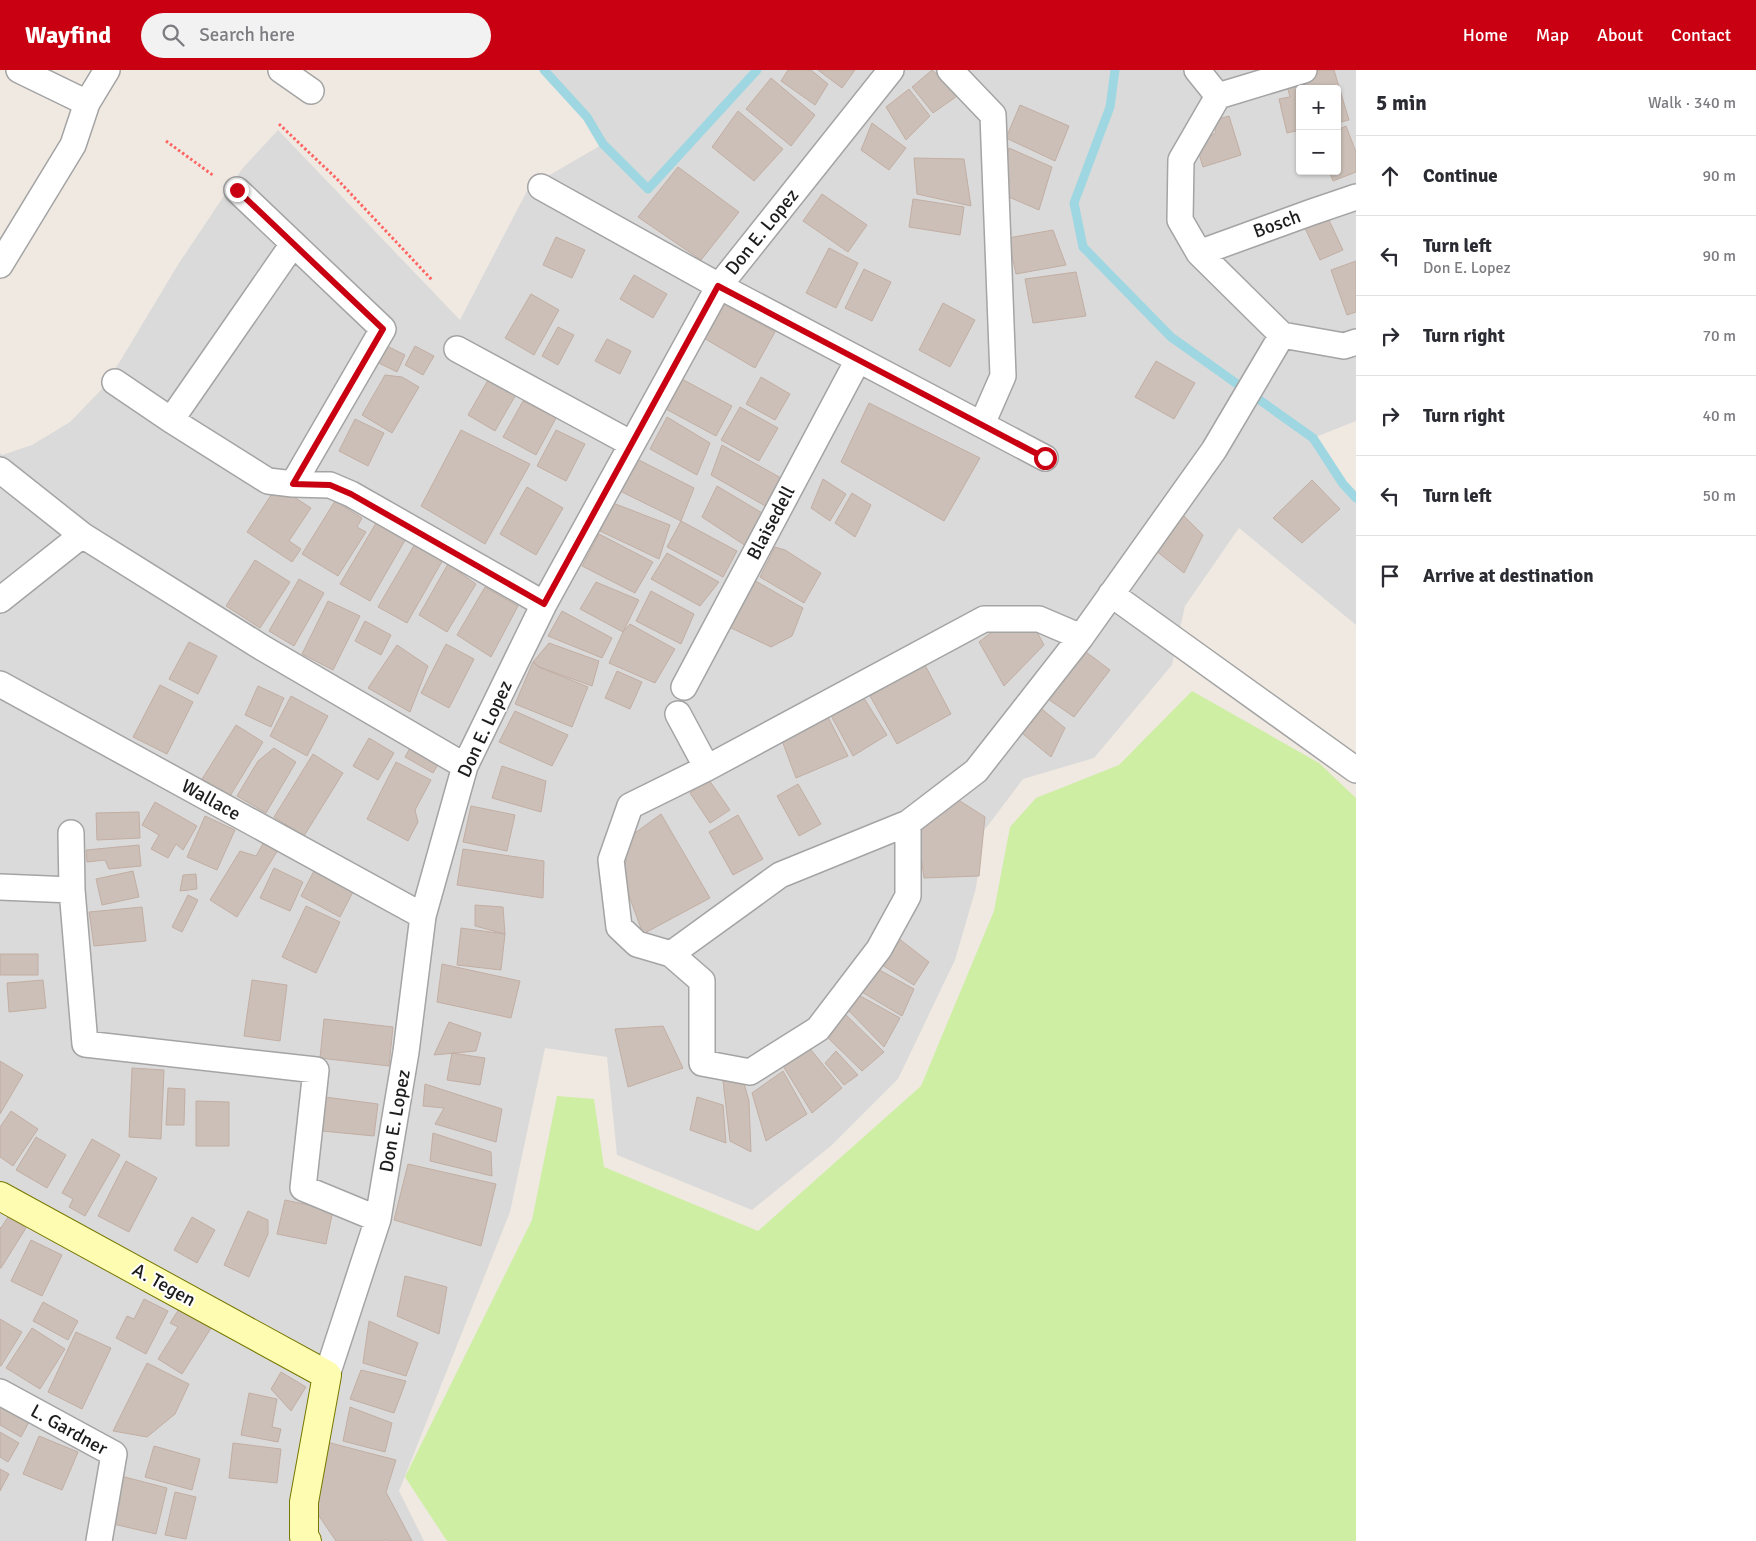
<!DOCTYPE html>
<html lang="en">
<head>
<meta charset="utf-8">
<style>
  :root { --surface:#fff; --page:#f2f2f3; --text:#2b2b33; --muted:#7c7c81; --line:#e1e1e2; --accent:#c90011 }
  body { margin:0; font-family:Signika,sans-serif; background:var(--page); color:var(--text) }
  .controls { position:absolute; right:15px; top:15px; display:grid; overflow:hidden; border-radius:5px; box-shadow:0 1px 4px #0004 }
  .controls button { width:45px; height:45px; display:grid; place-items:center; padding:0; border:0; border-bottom:1px solid var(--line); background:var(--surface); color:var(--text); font:25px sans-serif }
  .stop { position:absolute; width:15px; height:15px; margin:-11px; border:4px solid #c90011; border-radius:50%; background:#fff }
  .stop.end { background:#c90011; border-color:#fff; box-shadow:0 1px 5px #0008 }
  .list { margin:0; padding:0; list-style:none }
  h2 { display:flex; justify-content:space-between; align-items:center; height:65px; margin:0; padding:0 20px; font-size:21px }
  h2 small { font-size:16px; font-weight:400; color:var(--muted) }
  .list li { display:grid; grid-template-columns:32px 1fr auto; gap:15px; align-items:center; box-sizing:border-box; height:80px; padding:0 20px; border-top:1px solid var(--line) }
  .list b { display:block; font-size:19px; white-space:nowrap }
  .list p { margin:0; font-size:16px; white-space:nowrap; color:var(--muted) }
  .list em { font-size:16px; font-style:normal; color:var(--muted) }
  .icon { flex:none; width:28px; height:28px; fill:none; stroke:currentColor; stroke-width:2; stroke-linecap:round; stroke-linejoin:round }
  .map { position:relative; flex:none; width:1356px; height:1471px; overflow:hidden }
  header { display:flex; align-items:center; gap:30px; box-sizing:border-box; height:70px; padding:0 25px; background:var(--accent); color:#fff }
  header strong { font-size:24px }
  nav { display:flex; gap:28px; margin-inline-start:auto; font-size:18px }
  .search { width:350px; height:45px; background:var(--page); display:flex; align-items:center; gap:12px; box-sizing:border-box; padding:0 18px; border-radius:28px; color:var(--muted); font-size:19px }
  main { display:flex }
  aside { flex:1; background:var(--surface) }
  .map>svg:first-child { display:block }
  .residential { fill:#dbdada; fill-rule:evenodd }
  .grass { fill:#ceeea3 }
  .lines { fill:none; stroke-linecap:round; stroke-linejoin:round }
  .stream { stroke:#9ed7e1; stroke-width:9 }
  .building { fill:#cbbfb7; stroke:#c2aea3 }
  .street-casing { stroke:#a4a4a4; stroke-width:28 }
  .secondary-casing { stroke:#757700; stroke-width:30 }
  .path { stroke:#ff6562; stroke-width:3; stroke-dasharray:2.5 2.5; stroke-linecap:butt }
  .street { stroke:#fff; stroke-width:25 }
  .secondary { stroke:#fefcb0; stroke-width:28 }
  .route { stroke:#c90011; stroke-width:6 }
  .labels { text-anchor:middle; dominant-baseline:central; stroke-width:4; stroke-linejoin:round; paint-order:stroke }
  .street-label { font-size:19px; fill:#1d1d1d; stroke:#fff }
</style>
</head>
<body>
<header>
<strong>Wayfind</strong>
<div class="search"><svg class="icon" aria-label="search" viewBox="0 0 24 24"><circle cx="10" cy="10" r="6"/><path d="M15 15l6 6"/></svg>Search here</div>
<nav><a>Home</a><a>Map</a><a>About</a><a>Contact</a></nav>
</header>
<main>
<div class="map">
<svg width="1356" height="1471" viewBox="0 0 1356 1471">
  <rect width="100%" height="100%" fill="#efe9e1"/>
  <!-- residential -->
  <path class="residential" d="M544,0H1356V351L1313,368L1343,414L1356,428V555L1239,458L1185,536L1172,595L1094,688L1023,709L983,762L976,818L955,890L898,1009L832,1075L752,1140L617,1085L607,987L545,978L510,1142L399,1421L424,1471H0V383L2,385L32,375L70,352L101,320L122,288L179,193L242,99L278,60L460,250L529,117L603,74L587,47ZM1300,19H1337V101H1300Z"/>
  <!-- grass -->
  <path class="grass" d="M1192,621L1319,693L1356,728V1471H447L405,1407L532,1150L557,1026L594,1029L604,1097L758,1161L921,1016L994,841L1010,757L1036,728L1119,695Z"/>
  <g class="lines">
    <!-- stream -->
    <path class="stream" d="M544,0L587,47L603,74L648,119L757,0
      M1115,0L1110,37L1074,133L1083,177L1171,267L1313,368L1343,414L1356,428"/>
  </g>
  <!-- building -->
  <path class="building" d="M788,0H811L828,14L815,35L781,11Z
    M818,0H855L842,18Z
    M932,0L960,24L933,43L912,17Z
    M1320,0H1334L1349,50L1337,53V19H1307L1303,5Z
    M771,8L815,45L791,76L746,39Z
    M1304,12L1306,19H1300V60L1287,63L1279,29L1290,27L1287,16Z
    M909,19L930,46L906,70L886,37Z
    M1020,35L1069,56L1055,91L1006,68Z
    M738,41L783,79L754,111L712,77Z
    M1229,46L1241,85L1203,97L1197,77L1216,62L1212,51Z
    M872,53L906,78L889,100L861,80Z
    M1346,56L1356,82V102L1333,111L1329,101H1337V60Z
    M1009,78L1052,97L1039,140L995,121Z
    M914,88L964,89L971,136L917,124Z
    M678,97L739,142L701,190L638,147Z
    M822,124L867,155L848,182L803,151Z
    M913,129L964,137L960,165L909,157Z
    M1327,146L1343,180L1320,190L1304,156Z
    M1053,160L1066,195L1016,204L1008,168Z
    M556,167L585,180L572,208L543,195Z
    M829,178L858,193L836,238L806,223Z
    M1356,191V242L1347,245L1331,200Z
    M864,199L891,212L872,251L845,238Z
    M1076,202L1086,246L1033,253L1025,209Z
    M634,205L667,224L653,248L620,229Z
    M531,224L559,240L534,285L505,268Z
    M721,232L775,262L755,298L702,267Z
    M943,233L975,250L950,297L919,280Z
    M558,257L574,265L558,295L542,286Z
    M607,269L631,281L620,304L595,291Z
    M381,273L405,285L397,302L373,290Z
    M415,276L434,286L423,305L405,295Z
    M1156,291L1195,313L1174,349L1135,327Z
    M385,305L402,307L419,317L392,363L362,345Z
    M491,305L518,321L495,361L468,345Z
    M761,307L790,324L775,350L746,334Z
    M680,308L732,336L716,366L664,338Z
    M523,331L556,348L536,385L503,367Z
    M869,333L980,388L944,451L841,392Z
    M740,337L778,358L759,391L721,370Z
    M667,347L710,373L697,405L650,379Z
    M355,349L384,363L368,396L339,381Z
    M461,360L530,394L485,474L421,436Z
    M556,360L585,374L566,411L537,396Z
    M722,375L781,408L767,437L711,405Z
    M637,389L694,418L681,451L620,421Z
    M823,409L846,424L830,451L811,438Z
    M1312,410L1340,439L1302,473L1273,448Z
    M277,416L311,438L289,471L301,479L292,492L247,462Z
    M717,416L769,447L752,480L702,447Z
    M527,417L563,438L536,485L500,464Z
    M852,423L871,435L855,467L835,453Z
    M335,431L362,448L357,457L366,462L338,506L302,484Z
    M613,433L670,455L659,489L600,461Z
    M1181,443L1203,465L1184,503L1155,480Z
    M379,448L408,465L370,531L340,514Z
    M681,451L737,481L723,507L667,477Z
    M599,464L653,492L635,523L582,496Z
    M416,472L444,488L407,553L378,537Z
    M775,477L785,480L821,503L804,533L760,507Z
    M667,483L719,512L700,536L651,509Z
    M255,490L290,512L260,558L226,536Z
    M448,494L476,514L447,562L419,545Z
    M299,509L324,523L294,576L269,561Z
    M752,509L803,538L792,566L771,577L727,556Z
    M596,512L639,530L623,562L580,539Z
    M485,517L518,536L491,587L457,565Z
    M651,521L694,544L681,574L636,551Z
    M328,531L360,546L333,600L302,584Z
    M562,541L612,568L602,588L548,566Z
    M365,551L391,565L381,585L355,571Z
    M630,554L675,579L655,613L609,593L623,562Z
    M997,558L1037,562L1044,575L1004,616L979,572Z
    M189,572L217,586L198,624L169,609Z
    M549,573L599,591L592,616L539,597L533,592Z
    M1074,573L1110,600L1074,647L1035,620Z
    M446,574L474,589L449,638L421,623Z
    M397,575L428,596L410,642L368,618Z
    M533,592L539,597L588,617L572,657L515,634Z
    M925,595L951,644L897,674L870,626Z
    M617,601L642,612L630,639L605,628Z
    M160,615L193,632L167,684L133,667Z
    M258,616L284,628L271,657L245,645Z
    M862,625L887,665L853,686L828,640Z
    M291,626L328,646L307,686L270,666Z
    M1032,631L1065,658L1051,687L1012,655Z
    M515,641L568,665L552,696L499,672Z
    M828,647L848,686L796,708L781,668Z
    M236,655L263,672L230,726L202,709Z
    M369,668L394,683L378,710L353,696Z
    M411,676L439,693L433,703L405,687Z
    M274,678L296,692L266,743L237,726L258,691Z
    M313,684L343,703L304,766L274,747Z
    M396,692L431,710L415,740L418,752L408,771L367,749Z
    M502,696L546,711L541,742L492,728Z
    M709,710L730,740L710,753L690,723Z
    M798,714L821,754L799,766L777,726Z
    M943,720L985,747L979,806L924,808L915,744Z
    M155,732L197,756L183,780L176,774L168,788L151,779L159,765L142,755Z
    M471,736L515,745L507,781L463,772Z
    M139,742L140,768L97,770L96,743Z
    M661,744L710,828L643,864L620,801L626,792L624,771Z
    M738,745L763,789L733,805L709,762Z
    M205,746L235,760L217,800L187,787Z
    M264,772L278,780L237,847L210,830L240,781L256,786Z
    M139,775L141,796L109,799L105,790L87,792L86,780Z
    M463,779L544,791L543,828L457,815Z
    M274,798L303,812L290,841L260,828Z
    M315,799L354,820L340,847L301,826Z
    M133,801L139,827L102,835L96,809Z
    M196,804L197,819L180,821L183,805Z
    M188,825L198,830L182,862L172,857Z
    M475,835L503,837L505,864L475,856Z
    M306,836L340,852L316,903L282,887Z
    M142,837L146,871L94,876L89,842Z
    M461,858L505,864L501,900L457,895Z
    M889,861L929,892L914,915L869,887Z
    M0,884H38V905H0Z
    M865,892L914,919L902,946L855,918Z
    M442,894L520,911L511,948L437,932Z
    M43,910L46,938L9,942L7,913Z
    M252,910L287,915L280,971L244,966Z
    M855,923L900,948L884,977L846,938Z
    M841,940L884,982L862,1001L824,964Z
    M324,949L393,957L389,996L320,988Z
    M449,952L481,963L476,981L434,985Z
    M663,956L683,998L628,1017L615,959Z
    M807,975L842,1018L812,1043L783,996Z
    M836,981L858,1005L844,1015L825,993Z
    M452,983L485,988L480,1015L447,1010Z
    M0,991L23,1005L0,1044Z
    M132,998L164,1000L161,1069L129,1067Z
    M783,1001L807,1044L766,1071L752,1023Z
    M743,1010L749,1031L751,1082L730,1071L723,1011Z
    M425,1014L502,1039L496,1072L435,1054L444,1038L423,1036Z
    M168,1018L185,1019L184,1055H166Z
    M325,1027L378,1034L374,1066L322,1061Z
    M697,1027L723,1035L726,1073L690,1060Z
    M196,1031L229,1032V1076H196Z
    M11,1041L38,1059L13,1096L0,1087V1057Z
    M433,1063L491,1082L492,1106L430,1091Z
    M36,1067L66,1085L47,1118L16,1100Z
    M92,1069L120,1085L85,1146L69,1137L73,1129L62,1123Z
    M126,1091L157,1108L129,1162L98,1146Z
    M408,1094L496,1114L481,1176L394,1150Z
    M285,1130L333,1140L326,1174L277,1164Z
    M248,1141L268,1150V1164L249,1207L224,1195Z
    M8,1147L26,1158L1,1198H0V1157L1,1158Z
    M192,1147L215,1160L197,1193L174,1180Z
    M31,1170L62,1185L42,1226L11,1211Z
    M405,1206L447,1217L439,1264L397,1246Z
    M144,1229L168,1241L146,1284L116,1268L127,1246L134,1249Z
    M43,1232L78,1251L68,1270L33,1251Z
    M181,1236L213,1255L182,1304L158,1289L178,1257L170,1253Z
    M0,1249L22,1262L1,1296H0Z
    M369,1251L418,1273L406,1306L363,1293Z
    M32,1258L65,1279L40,1319L6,1298Z
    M76,1262L111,1278L82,1339L48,1322Z
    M147,1293L189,1314L175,1344L147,1367L113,1361Z
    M361,1300L406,1311L394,1343L350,1329Z
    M281,1302L306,1317L291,1341L271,1319Z
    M249,1323L277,1329L272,1357L281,1359L278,1372L241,1365Z
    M0,1336L30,1350L21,1367L0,1355Z
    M350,1337L392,1353L385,1382L343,1371Z
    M0,1362L19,1373L8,1392L0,1387Z
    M39,1366L78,1382L62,1420L23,1404Z
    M323,1371L396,1390L386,1422L412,1471H387L386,1469L384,1471H336L319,1446L313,1425Z
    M233,1373L281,1379L277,1413L229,1408Z
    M154,1376L200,1389L192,1420L145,1407Z
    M0,1399L9,1404L0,1421Z
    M121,1406L167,1418L156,1464L109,1453Z
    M175,1422L196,1427L186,1469L165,1465Z"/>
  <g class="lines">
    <defs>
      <path id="street" d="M19,0L87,33
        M281,0L311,21
        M950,0L993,45L1003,306L982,354
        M1197,0L1218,26
        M541,117L719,216L1045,388
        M237,120L383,259L293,414
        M1199,183L1312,142L1356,127
        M0,195L73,75L87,33L107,0
        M1282,265L1199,183L1180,150L1181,90L1218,26L1304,0
        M1282,265L1344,276L1356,272
        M457,279L632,374
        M115,312L171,350L268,411L293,414L330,415L351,424L544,534
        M171,350L293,174
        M0,400L82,465L261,577L465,696
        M1111,524L1356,700
        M0,530L82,465
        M0,614L423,846
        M684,617L858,290
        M678,644L707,698
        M908,753V826L879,879L818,959L750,1002L702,993V911L671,884L637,874L619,857L611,790L630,736L707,698L984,549H1039L1081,567
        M71,763L72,820L85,974L316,1000L303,1118L378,1149
        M0,817L72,820
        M671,884L780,805L908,753L976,701L1081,567L1214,380L1282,265
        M327,1305L378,1149L406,982L423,846L465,696L544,534L719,216L891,0
        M0,1322L114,1384L99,1471"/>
      <path id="secondary" d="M0,1126L327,1305L304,1432V1467L307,1471"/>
    </defs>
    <!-- street casing -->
    <use href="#street" class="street-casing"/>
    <!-- secondary casing -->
    <use href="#secondary" class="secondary-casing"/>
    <!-- path -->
    <path class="path" d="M279,54L336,108L432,210
      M166,71L214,106"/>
    <!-- street -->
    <use href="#street" class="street"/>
    <!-- secondary -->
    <use href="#secondary" class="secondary"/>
  </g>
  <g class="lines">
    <!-- route -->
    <path class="route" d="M237,120L383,259L293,414L330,415L351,424L544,534L718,216L1045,388"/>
  </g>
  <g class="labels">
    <!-- street labels -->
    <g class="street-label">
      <text transform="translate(1277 154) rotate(-20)">Bosch</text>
      <text transform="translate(762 162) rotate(-51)">Don E. Lopez</text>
      <text transform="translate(771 453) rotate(-62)">Blaisedell</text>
      <text transform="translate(485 659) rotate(-65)">Don E. Lopez</text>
      <text transform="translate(211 730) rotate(29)">Wallace</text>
      <text transform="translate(395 1051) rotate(-80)">Don E. Lopez</text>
      <text transform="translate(164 1215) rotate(29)">A. Tegen</text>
      <text transform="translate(69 1360) rotate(29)">L. Gardner</text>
    </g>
  </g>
</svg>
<div class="controls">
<button>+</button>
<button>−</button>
</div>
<div class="stop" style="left:1045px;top:388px"></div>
<div class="stop end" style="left:237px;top:120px"></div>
</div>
<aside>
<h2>5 min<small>Walk · 340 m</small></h2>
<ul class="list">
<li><svg class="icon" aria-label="ahead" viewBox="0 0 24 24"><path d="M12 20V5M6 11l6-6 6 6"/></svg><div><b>Continue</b></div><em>90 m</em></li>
<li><svg class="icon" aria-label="left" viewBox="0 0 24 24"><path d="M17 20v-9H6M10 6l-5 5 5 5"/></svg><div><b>Turn left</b><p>Don E. Lopez</p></div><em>90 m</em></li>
<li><svg class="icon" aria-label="right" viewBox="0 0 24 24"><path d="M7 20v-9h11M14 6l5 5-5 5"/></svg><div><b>Turn right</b></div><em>70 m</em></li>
<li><svg class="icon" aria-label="right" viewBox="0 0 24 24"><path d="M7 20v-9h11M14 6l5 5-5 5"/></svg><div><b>Turn right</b></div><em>40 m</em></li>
<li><svg class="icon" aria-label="left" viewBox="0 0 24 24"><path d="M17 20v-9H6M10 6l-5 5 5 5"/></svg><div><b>Turn left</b></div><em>50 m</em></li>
<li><svg class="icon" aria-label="arrive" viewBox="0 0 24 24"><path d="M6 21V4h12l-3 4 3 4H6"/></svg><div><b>Arrive at destination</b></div></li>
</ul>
</aside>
</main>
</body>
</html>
